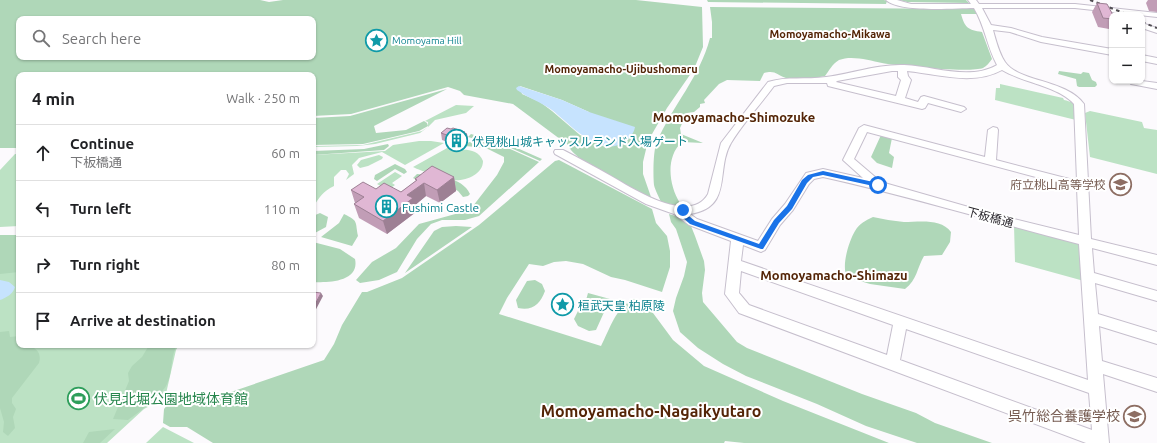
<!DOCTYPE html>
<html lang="en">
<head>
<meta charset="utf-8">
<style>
  :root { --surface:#fff; --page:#f2f2f2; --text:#202124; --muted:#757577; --line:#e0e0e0 }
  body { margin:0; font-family:Ubuntu,"Noto Sans JP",sans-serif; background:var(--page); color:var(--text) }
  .controls { position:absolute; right:12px; top:12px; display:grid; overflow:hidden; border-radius:8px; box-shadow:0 1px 3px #0004 }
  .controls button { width:36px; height:36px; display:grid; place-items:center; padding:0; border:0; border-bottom:1px solid var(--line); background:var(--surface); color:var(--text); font:20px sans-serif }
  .stop { position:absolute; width:12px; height:12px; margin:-9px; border:3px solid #1a73e8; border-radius:50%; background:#fff }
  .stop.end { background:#1a73e8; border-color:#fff; box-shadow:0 1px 4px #0008 }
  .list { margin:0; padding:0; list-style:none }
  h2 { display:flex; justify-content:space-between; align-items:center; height:52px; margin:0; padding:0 16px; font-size:17px }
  h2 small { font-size:13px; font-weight:400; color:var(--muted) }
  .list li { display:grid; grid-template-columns:26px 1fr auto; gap:12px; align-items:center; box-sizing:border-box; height:56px; padding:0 16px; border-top:1px solid var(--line) }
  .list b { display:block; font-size:15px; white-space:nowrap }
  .list p { margin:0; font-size:13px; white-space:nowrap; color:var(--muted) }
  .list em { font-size:13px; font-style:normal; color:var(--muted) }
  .icon { flex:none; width:22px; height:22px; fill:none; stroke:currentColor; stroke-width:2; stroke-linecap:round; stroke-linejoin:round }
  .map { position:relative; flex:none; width:1157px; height:443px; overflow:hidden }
  .search { position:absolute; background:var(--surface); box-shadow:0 1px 3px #0004; left:16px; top:16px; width:300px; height:44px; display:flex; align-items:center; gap:10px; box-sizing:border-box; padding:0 14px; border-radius:8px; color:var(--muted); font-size:15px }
  .panel { position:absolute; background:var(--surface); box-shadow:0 1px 3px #0004; left:16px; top:72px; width:300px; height:276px; border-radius:8px }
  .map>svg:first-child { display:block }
  .green { fill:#bce2c4 }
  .forest { fill:#afd7b8; fill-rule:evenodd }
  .water { fill:#c6e3fe }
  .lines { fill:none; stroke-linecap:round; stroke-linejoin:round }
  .minor-casing { stroke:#c6bfcd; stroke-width:2 }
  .minor { fill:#fff; fill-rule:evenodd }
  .rail { stroke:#514e53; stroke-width:2; stroke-dasharray:3.5 3.5; stroke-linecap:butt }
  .wall { fill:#c19db6 }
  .shaded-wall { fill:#9d8094 }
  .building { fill:#e0b7d4; stroke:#9d8094 }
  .route { fill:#1a73e8 }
  .labels { text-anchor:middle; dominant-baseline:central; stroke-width:4; stroke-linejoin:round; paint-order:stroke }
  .far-culture-label { font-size:10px; fill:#0d838f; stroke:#fff; text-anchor:start }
  .far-neighbourhood-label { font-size:11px; font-weight:bold; fill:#542507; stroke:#fff }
  .culture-label { font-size:12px; fill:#0d838f; stroke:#fff; text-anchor:start }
  .education-label { font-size:12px; fill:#785e54; stroke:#fff; text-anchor:end }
  .street-label { font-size:12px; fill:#2f2c32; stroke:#fff }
  .neighbourhood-label { font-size:13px; font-weight:bold; fill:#542507; stroke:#fff }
  .near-leisure-label { font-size:14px; fill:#27864d; stroke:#fff; text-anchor:start }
  .near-education-label { font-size:14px; fill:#785e54; stroke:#fff; text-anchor:end }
  .near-neighbourhood-label { font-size:16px; font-weight:bold; fill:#542507; stroke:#fff }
</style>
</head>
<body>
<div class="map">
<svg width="1157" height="443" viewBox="0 0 1157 443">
  <rect width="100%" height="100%" fill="#fcfafd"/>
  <!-- green -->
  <path class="green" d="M1000,84L1063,98L1064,100C1078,103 1075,107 1076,120L995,100L996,88H1000Z
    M456,105L474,106L466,113L435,120L428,127V122L425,121Z
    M1090,111L1142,122L1144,128L1157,130V174L1090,157L1085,113Z
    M428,127L420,133L375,144L357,146L313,147V146L363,145L422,131Z
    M419,141H431L444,143L405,165L382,152L359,158L352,165L354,174L346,180L349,174L346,170H341L334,177V186C323,191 319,198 313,207V155L385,151L393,145Z
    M449,147L451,151C463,149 478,148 483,161C483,175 464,182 452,180C443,178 421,171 413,167Z
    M15,154H19V226L0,227V170Z
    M379,155L383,157L382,159L368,166L360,168L357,165L361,160Z
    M395,172L402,176L392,183L395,185L388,190L377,184Z
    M1014,225L1080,242L1084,281L1015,262Z
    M0,242L19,245V345H179L176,350L165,398L144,409L107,443H0Z
    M163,427L194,443H146Z"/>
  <!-- forest -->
  <path class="forest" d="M0,0H260L269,2L283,0H636L702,7L703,47L694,69L667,108L648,141L643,162V174L651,197C635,191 572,160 568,145L513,104L464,95L460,91L448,87L351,114L313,116V75H19V148H0ZM19,19H313V57H19ZM520,86L562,100L589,112L605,147L580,135L552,111L540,102L522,94Z
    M707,0H884L887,1L886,4L708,2Z
    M899,0H966L969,3L907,2Z
    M710,7L975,9L977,14H961C965,28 968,30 982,32L992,59C989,63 987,66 983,68C970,73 898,66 882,63C869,60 851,55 839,60C832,64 829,71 825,76C813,79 797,81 786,78C776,75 776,70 764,73L760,81L727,80L719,84L704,100L705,103L700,104V107L694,112L687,113L680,128L681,134L703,143L682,142C665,157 669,186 680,203L678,206L661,202C659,197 655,190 654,185C653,176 653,149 657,142C672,106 700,77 710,38H712V22Z
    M1059,71L1081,74L1083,72L1089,73L1092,80L1096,82L1097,85L1095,87H1079L1077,86L1076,79L1058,74Z
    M447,89L374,126L376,133L406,130L424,121L427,123L428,126L419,131L363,144L313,145V118L350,116Z
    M471,134L481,137L490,136L542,159L540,161L491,139L479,140L468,137Z
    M881,135L892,138L889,153L894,157L892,168L877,163L871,157Z
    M490,140L539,162L479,216L465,220H442L431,224L417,239L397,272L379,280L360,283L356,280L372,262L396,248L419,224L459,213L473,206L497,175L504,162V157L486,148L465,146L469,142L474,143Z
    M388,144L389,146L384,150L313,155V151L364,149Z
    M559,160L652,209L656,223L667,236L670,251V267L662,292L625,280L611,277L583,264L566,261L554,262L543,266L529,264L507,298L499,314L601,346C610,329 615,308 634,299L653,313L673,340L704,366L783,401L889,443H744L725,441L724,443H213L187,427H170L163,423L164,409L170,402L228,393L324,360L334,344L342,325L362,292H367L402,278L479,225L555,161Z
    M395,164L405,169L407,172L404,174L395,169L377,181L374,179L375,175Z
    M417,174C435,176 462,176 470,194L468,196L463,197L458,191L435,179L426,185L413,178Z
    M320,213L328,217L326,227L313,234V216Z
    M344,214C359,221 355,222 358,236L352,246L321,237L339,223Z
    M669,214L682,218L691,226L695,236L704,261L705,270L702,293L703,302L737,342L747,348L862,394L916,413L935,423L992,443H917L866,426L817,404L746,376L723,364L698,348L680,332L673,311L676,298L684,276L687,262L676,229L671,222Z
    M873,217C883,219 893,221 904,222C919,222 941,218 951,232L950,242L942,255L924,256C917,268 917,280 905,289L870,284L847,277C841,266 849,241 855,231C859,224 866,220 873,217Z
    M456,226L472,227L405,273L434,231L442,227Z
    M0,235H19V272L0,274Z
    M313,242L340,249L355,259C360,282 328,283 313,282Z
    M535,280L542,284L545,291C540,304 533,311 518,308L516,300L527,281Z
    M588,293L610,299L596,330L589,331L578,326L574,319L578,311L584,307Z
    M9,331L10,337L19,336V345C31,345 43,349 39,363L12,398V403L16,409L13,417L15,428L8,436L3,432L4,422L0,408V332Z
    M151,345H177C170,357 173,372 167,384C162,395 138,413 128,420L113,419L129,381L128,373L132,366L142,357L148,347Z
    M115,429L100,443H83L89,432Z"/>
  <!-- water -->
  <path class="water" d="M519,86L562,100L589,112L635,127C634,134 628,140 623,143C598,157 570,124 552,110C541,102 528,98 517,90L516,88Z
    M0,280L9,282L15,287C13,294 6,298 0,300Z"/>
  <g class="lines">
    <defs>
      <path id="minor" d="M886,0H897L911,4H971L968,0H976L979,4H1075L1157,13V17L1075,8H982L991,25L1011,28L1042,37L1112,49V55L1041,42L1010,32L993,30C996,41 999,53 1005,62C1018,82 1066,79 1084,104L1091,239L1157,255V265L1092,248L1094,273L1157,291V301L1095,283L1098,314L1157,332V344L1099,326L1102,361L1157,378V392L1103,374L1109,443H1086L739,313L725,294L731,241L689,225L674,214L646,204L555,154L554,152L555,150H563C579,158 595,167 611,176C632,188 690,226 708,194L721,143L768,82C787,76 806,80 826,77C851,74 877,64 904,65C934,66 969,81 997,65C987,47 985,26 974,8C955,8 900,13 886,0ZM1002,70C1023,83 1058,86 1074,104L1077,181L996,160L998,130L997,128L993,127L988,130L985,157L864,125L859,128L843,160L863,178L823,169L806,173L785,204L772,219L758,241L697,219L690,214C734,207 715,170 731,143C743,123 760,105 774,86L787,83H827L828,86L922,109L925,108L928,103L961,112L966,109L964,107L924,96L921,97L918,102L905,98L911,80L908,76L907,71C937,74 974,86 1002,70ZM892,71H898V77L901,80L896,96L836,82L837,81ZM867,132L1077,188L1079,235L986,212L881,182L854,159ZM823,177C909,196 994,222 1079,244L1088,380L741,261L743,245L761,252L765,250L780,225L793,210L809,184L814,179ZM741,271L893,325L887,355L749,305L739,293ZM906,329L1089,393L1092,430L900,360Z
        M1142,23L1157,28V33L1142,28Z
        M1142,55L1157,58V64L1142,61Z
        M1130,81H1142L1157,83V89L1131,84Z"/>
    </defs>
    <!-- minor casing -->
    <use href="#minor" class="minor-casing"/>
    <!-- minor -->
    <use href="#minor" class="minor"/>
    <!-- rail -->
    <path class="rail" d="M1090,0L1129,15
      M1142,22L1157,28"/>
  </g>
  <!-- wall -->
  <path class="wall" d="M1148,0H1157V12L1149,11L1146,3Z
    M1097,3L1112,15V24L1109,29L1098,27L1092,12Z
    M441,133L466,134H467L468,141L462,147L442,140Z
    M454,177L456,191L440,203L426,196L414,206L416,212L387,234L359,218L354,204L355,203L351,190L376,189L401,192L416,181L415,179Z"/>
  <!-- shaded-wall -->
  <path class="shaded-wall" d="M465,132L466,135L467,134L468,141L462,147L461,140L464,133Z
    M454,177L456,191L440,203L437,190Z
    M424,183L426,196L414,206L416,212L387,234L383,221L407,195Z
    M321,293L323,296L313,315V308Z"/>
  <!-- building -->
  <path class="building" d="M1097,3L1107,4L1113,15H1112V19L1103,18Z
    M447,128L451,129L453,128L465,132L464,133L467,134L461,140L441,133Z
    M432,166L454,177L437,190L424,183L407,195L413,198L383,221L354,204L364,197L351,190L363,182L376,189L384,183L401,192L417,180L415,179Z
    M313,292L321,293L313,308Z"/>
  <!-- route -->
  <path class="route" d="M823,171L878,183L881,185L878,187L823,175L813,177L807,183L792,209L779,223L763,249H761L690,224L674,210L677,208L685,209L686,210L684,212L695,221L759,244L774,220L787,206L802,180L808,175Z"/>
  <!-- icons -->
  <defs>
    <symbol id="sight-ring" viewBox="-11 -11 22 22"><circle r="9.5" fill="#fff" stroke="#0f9aa8" stroke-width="1.5"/><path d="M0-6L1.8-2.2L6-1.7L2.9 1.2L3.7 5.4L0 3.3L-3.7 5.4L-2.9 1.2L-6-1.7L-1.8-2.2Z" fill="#0f9aa8"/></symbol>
    <symbol id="building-ring" viewBox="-11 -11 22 22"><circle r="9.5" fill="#fff" stroke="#0f9aa8" stroke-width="1.5"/><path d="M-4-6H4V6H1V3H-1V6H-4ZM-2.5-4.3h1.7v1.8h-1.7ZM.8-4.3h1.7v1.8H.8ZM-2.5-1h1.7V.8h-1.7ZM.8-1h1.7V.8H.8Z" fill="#0f9aa8"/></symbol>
    <symbol id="school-ring" viewBox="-11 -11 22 22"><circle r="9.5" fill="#fff" stroke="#8d6e63" stroke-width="1.5"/><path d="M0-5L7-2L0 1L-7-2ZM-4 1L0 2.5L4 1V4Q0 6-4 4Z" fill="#8d6e63"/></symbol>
    <symbol id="stadium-ring" viewBox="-11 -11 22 22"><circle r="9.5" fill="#fff" stroke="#2e9e5b" stroke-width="1.5"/><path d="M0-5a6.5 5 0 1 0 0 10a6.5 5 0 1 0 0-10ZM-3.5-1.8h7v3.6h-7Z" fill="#2e9e5b"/></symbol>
  </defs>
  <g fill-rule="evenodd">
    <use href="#sight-ring" x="364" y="28" width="25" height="25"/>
    <use href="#building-ring" x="444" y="128" width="25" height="25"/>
    <use href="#school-ring" x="1108" y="172" width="25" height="25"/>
    <use href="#building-ring" x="374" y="194" width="25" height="25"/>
    <use href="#sight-ring" x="550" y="292" width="25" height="25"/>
    <use href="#stadium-ring" x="66" y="386" width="25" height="25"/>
    <use href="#school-ring" x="1122" y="404" width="25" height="25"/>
  </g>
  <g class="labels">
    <!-- far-culture labels -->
    <g class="far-culture-label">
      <text x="392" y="40">Momoyama Hill</text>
    </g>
    <!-- far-neighbourhood labels -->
    <g class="far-neighbourhood-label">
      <text x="830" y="34">Momoyamacho-Mikawa</text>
      <text x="621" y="69">Momoyamacho-Ujibushomaru</text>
    </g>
    <!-- culture labels -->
    <g class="culture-label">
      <text x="472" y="141">伏見桃山城キャッスルランド入場ゲート</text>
      <text x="402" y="207">Fushimi Castle</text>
      <text x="578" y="305">桓武天皇 柏原陵</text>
    </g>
    <!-- education labels -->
    <g class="education-label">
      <text x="1106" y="184">府立桃山高等学校</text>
    </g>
    <!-- street labels -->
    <g class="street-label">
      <text transform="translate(990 217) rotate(15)">下板橋通</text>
    </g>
    <!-- neighbourhood labels -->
    <g class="neighbourhood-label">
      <text x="734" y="117">Momoyamacho-Shimozuke</text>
      <text x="834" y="275">Momoyamacho-Shimazu</text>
    </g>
    <!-- near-leisure labels -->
    <g class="near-leisure-label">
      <text x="94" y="399">伏見北堀公園地域体育館</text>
    </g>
    <!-- near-education labels -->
    <g class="near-education-label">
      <text x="1120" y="416">呉竹総合養護学校</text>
    </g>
    <!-- near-neighbourhood labels -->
    <g class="near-neighbourhood-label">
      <text x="651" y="411">Momoyamacho-Nagaikyutaro</text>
    </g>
  </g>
</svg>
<div class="controls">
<button>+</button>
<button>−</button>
</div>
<div class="stop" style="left:878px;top:185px"></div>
<div class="stop end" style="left:683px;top:210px"></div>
<div class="search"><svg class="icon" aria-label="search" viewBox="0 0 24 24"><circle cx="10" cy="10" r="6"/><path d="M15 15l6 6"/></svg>Search here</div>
<section class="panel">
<h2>4 min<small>Walk · 250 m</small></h2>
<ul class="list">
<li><svg class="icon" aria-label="ahead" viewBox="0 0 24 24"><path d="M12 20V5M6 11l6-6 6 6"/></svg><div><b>Continue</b><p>下板橋通</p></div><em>60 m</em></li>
<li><svg class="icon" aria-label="left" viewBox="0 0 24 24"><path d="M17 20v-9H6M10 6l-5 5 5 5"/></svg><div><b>Turn left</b></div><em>110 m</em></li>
<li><svg class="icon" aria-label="right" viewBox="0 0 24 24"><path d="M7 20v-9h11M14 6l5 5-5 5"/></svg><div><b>Turn right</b></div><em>80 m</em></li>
<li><svg class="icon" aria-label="arrive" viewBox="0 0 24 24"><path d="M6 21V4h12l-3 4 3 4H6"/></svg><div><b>Arrive at destination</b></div></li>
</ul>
</section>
</div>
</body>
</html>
